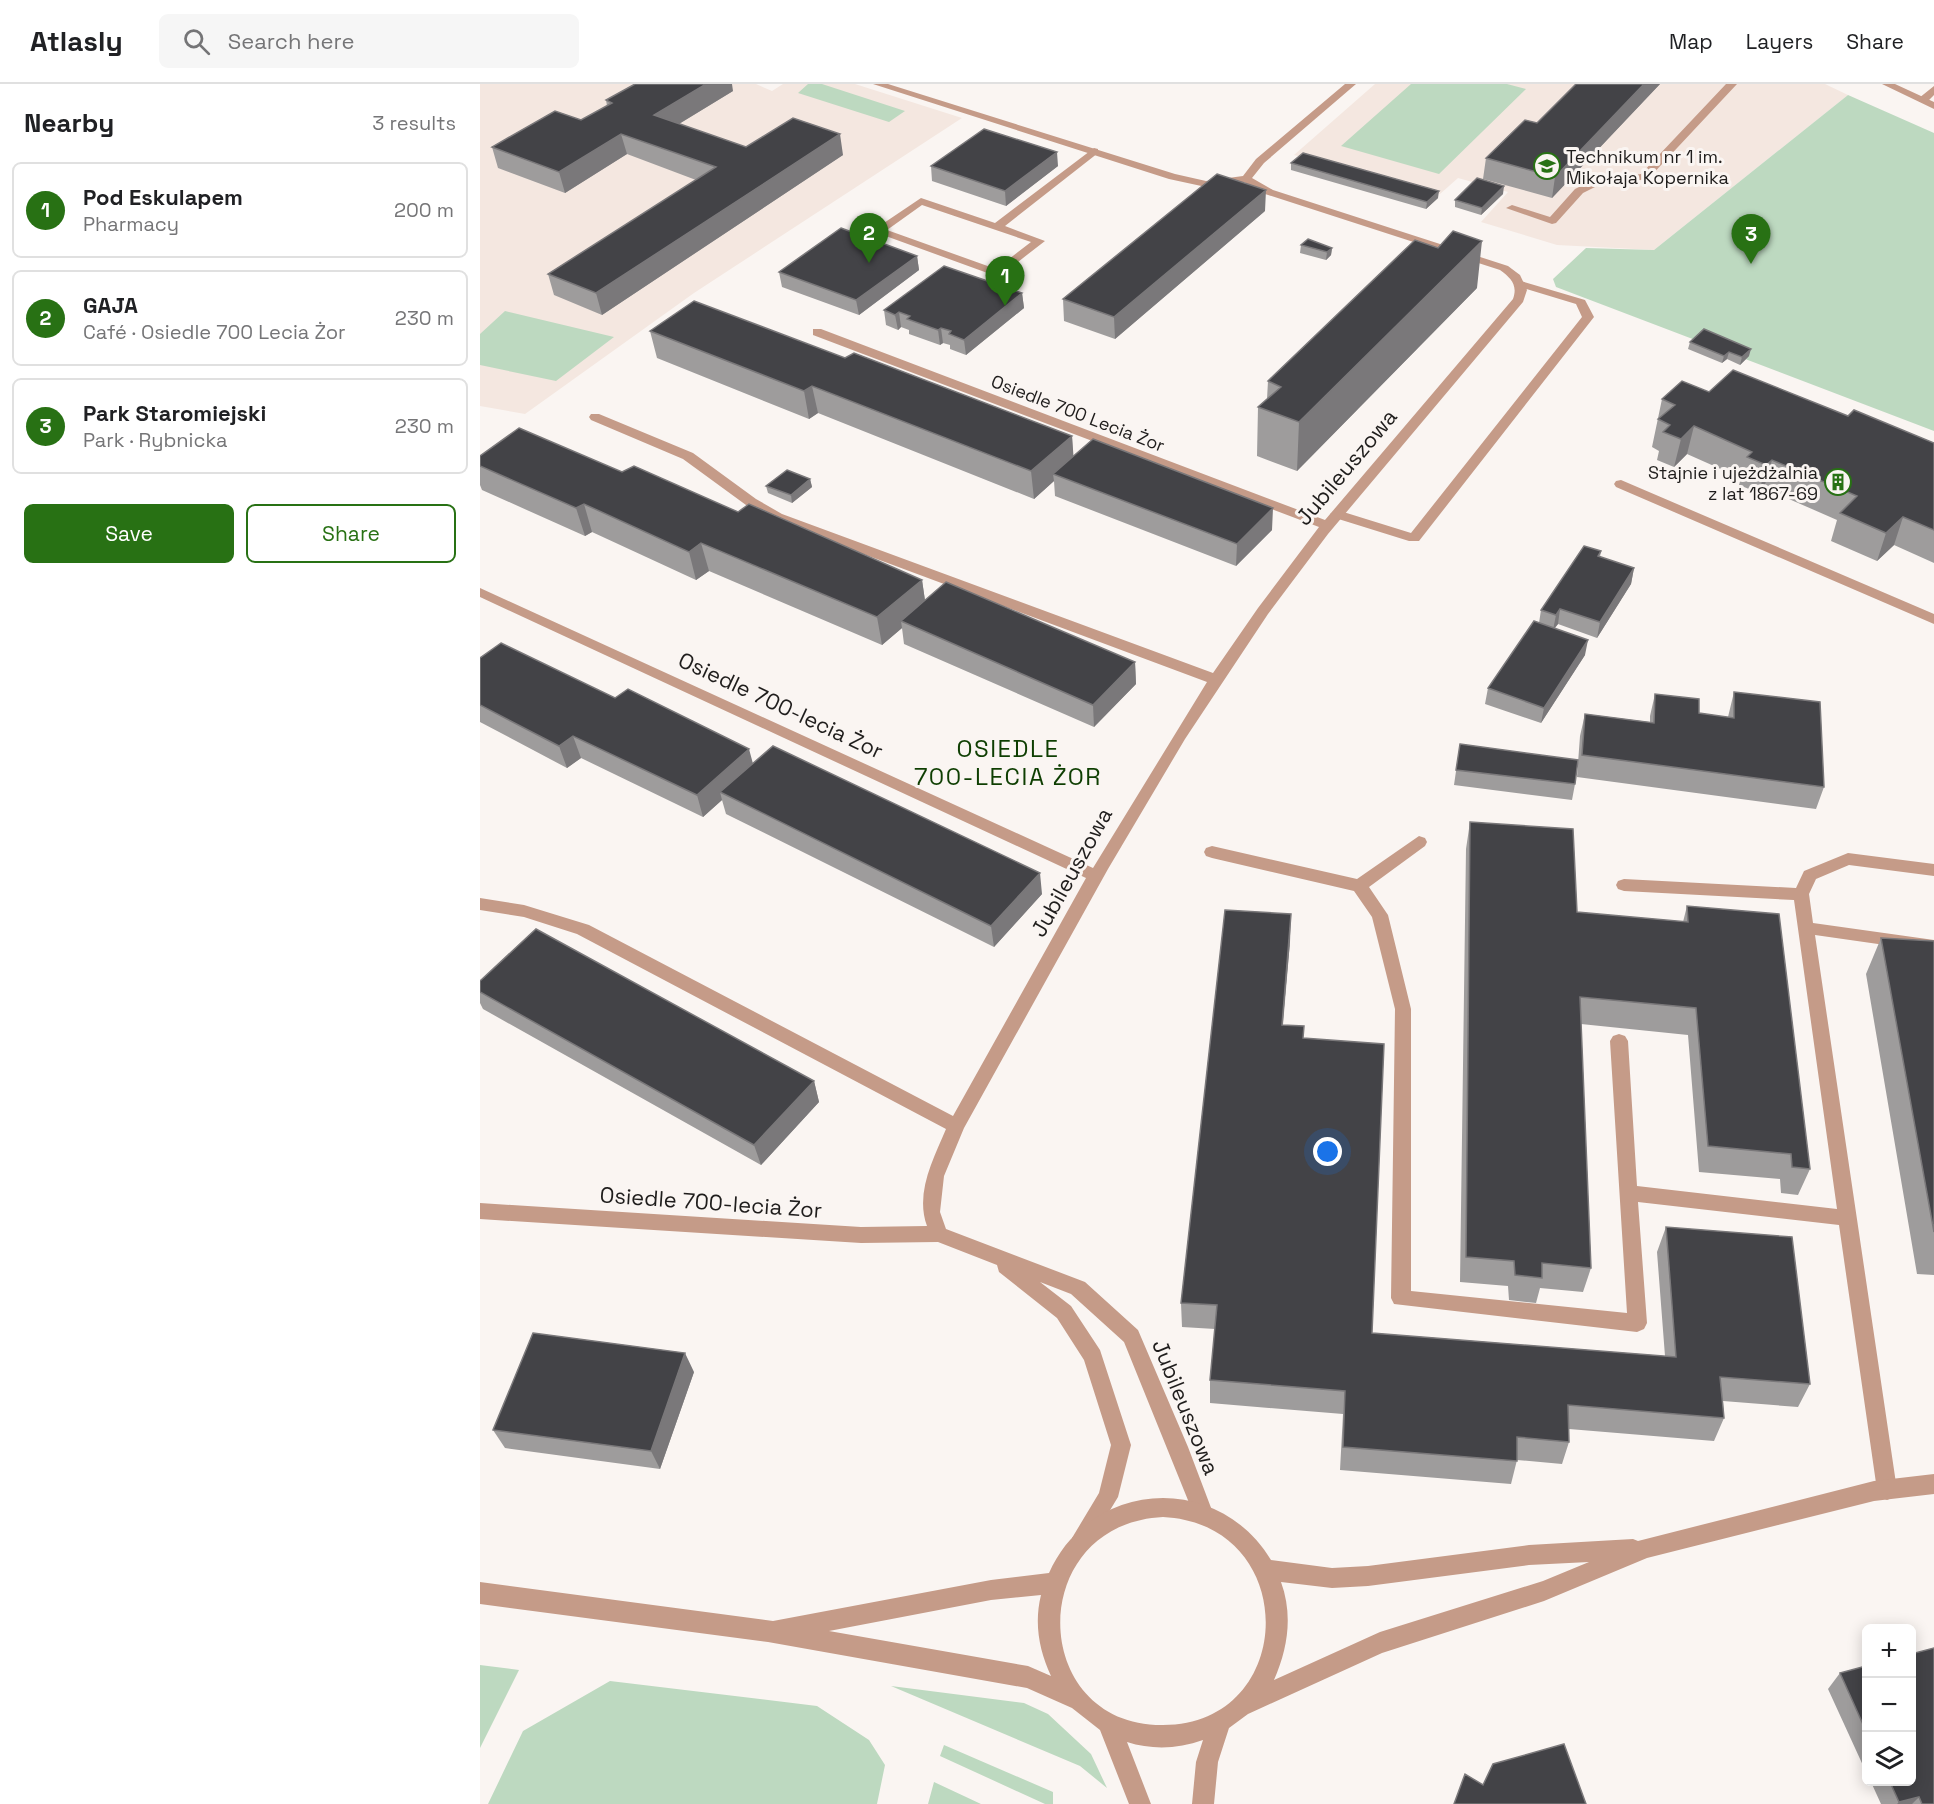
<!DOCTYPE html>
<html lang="en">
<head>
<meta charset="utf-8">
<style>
  :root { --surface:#fff; --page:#f6f6f6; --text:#202124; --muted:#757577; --line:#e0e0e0; --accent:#287114 }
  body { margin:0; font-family:"Space Grotesk",sans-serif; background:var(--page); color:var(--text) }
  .controls { position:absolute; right:18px; bottom:18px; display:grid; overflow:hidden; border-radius:9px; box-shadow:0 3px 15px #0003 }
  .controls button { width:54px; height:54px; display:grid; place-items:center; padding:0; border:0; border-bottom:2px solid var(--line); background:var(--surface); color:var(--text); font:30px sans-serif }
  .you { position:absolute; left:848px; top:1068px; width:21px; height:21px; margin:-15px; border:4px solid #fff; border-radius:50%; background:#1a73e8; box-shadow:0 0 0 9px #1a73e833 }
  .badge { display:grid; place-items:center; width:39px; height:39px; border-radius:50%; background:var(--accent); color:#fff; font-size:20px; font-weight:700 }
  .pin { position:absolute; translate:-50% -50px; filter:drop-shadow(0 2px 3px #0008) }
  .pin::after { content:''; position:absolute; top:32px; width:21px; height:18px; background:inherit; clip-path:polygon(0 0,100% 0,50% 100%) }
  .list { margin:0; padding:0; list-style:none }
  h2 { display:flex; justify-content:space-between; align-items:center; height:78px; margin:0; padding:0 24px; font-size:26px }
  h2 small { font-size:20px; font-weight:400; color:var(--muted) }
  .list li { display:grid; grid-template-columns:39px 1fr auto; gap:18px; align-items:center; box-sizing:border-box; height:96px; margin:0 12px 12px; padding:0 12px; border:2px solid var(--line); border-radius:9px }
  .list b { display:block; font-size:22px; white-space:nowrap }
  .list p { margin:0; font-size:20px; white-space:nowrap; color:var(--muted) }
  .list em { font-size:20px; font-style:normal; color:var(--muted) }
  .actions { display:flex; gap:12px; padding:18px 24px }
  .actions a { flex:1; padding:14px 0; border:2px solid var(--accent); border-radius:9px; text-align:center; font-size:21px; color:var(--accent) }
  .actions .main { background:var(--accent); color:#fff }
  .icon { flex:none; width:33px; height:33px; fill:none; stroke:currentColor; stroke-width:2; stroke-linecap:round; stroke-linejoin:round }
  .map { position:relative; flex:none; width:1454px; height:1720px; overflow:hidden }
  header { display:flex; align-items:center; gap:36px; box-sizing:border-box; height:84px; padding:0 30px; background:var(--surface); border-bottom:2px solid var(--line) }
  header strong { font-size:28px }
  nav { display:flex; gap:33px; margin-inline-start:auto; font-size:21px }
  .search { width:420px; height:54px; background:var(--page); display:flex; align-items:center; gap:15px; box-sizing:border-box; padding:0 21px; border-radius:9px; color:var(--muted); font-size:22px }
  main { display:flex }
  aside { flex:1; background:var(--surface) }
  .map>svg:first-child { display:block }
  .built { fill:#f4e7e0 }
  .green { fill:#bdd9c0 }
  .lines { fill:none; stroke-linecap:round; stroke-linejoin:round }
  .service { fill:#c59b88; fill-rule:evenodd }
  .minor { fill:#c59b88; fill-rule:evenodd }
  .tertiary { fill:#c59b88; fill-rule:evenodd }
  .wall { fill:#9e9c9c }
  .shaded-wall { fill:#7a787a }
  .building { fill:#434347; stroke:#7a787a; stroke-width:1.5 }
  .labels { text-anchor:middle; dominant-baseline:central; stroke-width:6; stroke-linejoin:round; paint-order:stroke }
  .far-poi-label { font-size:18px; fill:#1f1d1c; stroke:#faf5f2; text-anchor:start }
  .far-street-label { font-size:18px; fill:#1f1d1c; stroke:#faf5f2 }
  .street-label { font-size:22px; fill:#1f1d1c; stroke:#faf5f2 }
  .neighbourhood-label { font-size:24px; letter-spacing:1.5px; fill:#0e3e02; stroke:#faf5f2 }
</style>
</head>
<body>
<header>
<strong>Atlasly</strong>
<div class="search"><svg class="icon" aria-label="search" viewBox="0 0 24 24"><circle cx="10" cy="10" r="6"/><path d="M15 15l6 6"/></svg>Search here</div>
<nav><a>Map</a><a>Layers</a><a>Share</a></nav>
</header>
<main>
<aside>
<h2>Nearby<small>3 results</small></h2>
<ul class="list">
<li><span class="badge">1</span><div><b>Pod Eskulapem</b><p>Pharmacy</p></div><em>200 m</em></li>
<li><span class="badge">2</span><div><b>GAJA</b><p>Café · Osiedle 700 Lecia Żor</p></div><em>230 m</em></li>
<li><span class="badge">3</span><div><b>Park Staromiejski</b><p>Park · Rybnicka</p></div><em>230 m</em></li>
</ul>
<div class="actions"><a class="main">Save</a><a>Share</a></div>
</aside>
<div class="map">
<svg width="1454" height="1720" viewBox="0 0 1454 1720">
  <rect width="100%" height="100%" fill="#faf5f2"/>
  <!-- built -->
  <path class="built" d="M0,0H276L292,7L303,0H375L482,34L214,209L45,330L0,322Z
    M895,0H1345L1368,11L1174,166L1077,161L1001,138L1028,108L978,94L960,110L814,71Z"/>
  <!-- green -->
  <path class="green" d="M328,0H342L425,27L409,38L318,9Z
    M931,0H1027L1046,5L959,90L861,62Z
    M1368,11L1454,49V347L1076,203L1073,195L1106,164L1174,166Z
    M25,227L134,253L76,297L0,281V250Z
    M0,1581L39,1586L0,1664Z
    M130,1597L337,1622L389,1656L405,1681L397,1720H8L43,1647Z
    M411,1602L544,1619L568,1630L611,1670L627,1704L600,1682Z
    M464,1661L573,1708V1720H565L460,1672Z
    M454,1698L501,1720H448Z"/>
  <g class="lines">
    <!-- service -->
    <path class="service" d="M1246,0H1257L1168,95L1119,101L1103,109L1076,139L1072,140L1026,124L1032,121L1070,133L1095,105L1113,96L1161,90Z
      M614,64L618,65V69L525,142L565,157L521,191H513L392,147L441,114L515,139ZM442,121L551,158L516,185L407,146Z
      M1041,197L1105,216L1114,233L939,457H929L852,433L850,430L857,426L931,449L1102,233L1096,220L1037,202L1035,200Z
      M1141,396L1454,530V540L1136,403L1134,400L1136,397Z
      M939,752L945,754L947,758L945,762L889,803L908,831L931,925V1207L1147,1229L1130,957L1133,952L1139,950L1145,952L1148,957L1157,1102L1357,1125L1314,816L1144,807L1138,805L1136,801L1138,797L1144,795L1316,804L1324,787L1368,769L1454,780V792L1369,781L1336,795L1329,810L1333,839L1454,856V868L1335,851L1417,1406L1414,1413L1407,1416L1400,1413L1397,1406L1359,1141L1158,1118L1167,1239L1164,1245L1157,1248L914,1220L911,1214L915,925L892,833L874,807L732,774L726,772L724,768L726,764L732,762L877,795Z"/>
    <!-- minor -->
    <path class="minor" d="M393,0H408L695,90L726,97L763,92L776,75L865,0H876L784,79L772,94L793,106L1028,182L1040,191L1047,206L1043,218L848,450L788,530L705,655L628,785L484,1044L464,1092L460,1128L466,1145L605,1198L658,1246L708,1363L733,1429L730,1436L723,1439L716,1436L644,1258L591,1210L560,1198L591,1222L620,1266L651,1361L638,1413L609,1461L602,1464L595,1461L592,1454L619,1409L631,1361L604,1276L577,1234L519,1188L517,1181L458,1158L381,1159L0,1135V1119L381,1143L447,1142C435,1109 453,1076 466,1045L97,850L44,833L0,826V814L44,821L109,841L473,1032L606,794L0,513V504L613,784L727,598L292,436L266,421L203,375L111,336L109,333L111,330H119L213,369L276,415L302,430L733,589L778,524L839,443L333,251V245H341L845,436L1033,215C1038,201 1031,194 1020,186L785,110L764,98L726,103L689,95Z
      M1454,2V11L1447,18H1439V14Z"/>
    <!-- tertiary -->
    <path class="tertiary" d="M1402,0H1415L1454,18V25Z
      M1454,1390V1410L1394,1417L1167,1474L1064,1517L902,1569L768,1630L749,1644L738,1678L734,1720H712L716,1678L723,1656C698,1665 672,1666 647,1658L671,1720H649L620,1646L592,1624L547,1604L288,1558L0,1520V1498L293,1537L511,1496L569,1489C611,1395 738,1388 791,1476L852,1484L888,1482L1049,1461L1153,1455L1158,1457L1394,1397ZM683,1433C822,1440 818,1641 683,1641C548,1642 544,1440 683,1433ZM1109,1478L1063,1497L900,1548L794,1596C808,1564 813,1531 801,1498L852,1504L888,1502L1049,1481ZM561,1511C554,1539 559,1566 571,1592L548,1582L349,1547L511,1516Z"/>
  </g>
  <!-- wall -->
  <path class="wall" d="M1096,0H1180L1072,114L1003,95L1006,74L1057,39Z
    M253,7L199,40L266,63L363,71L122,231L74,211L68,190L216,96L147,70L85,109L18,84L12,63L101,36L127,22L126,16Z
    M811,79L958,114L946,125L811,86Z
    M451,82H578L526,122L452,97Z
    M1023,110L1001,131L975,123V116Z
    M785,127L635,255L584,237L583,215Z
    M821,161L852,164L851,171L846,176L820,169Z
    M437,172L439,186L379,231L302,203L299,188Z
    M997,204L817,387L777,372L778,323L787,315L788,297Z
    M542,209L544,224L486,271L470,265V261L463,259L460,261L429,250V246L421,243L418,246L406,241L404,226Z
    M170,247L365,274L592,352L593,373L792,446L756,482L575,412L574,397L554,415L338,329L329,335L177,274Z
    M1210,258L1269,272L1260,281L1247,275L1242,279L1208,265Z
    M1229,308L1368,332L1454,359V479L1414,461L1397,477L1351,457L1357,436L1284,404L1279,409L1259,401L1261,394L1207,370L1194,383L1177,376L1179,367L1172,363L1182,315Z
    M0,372L142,388L258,428L442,496L445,516L655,578L656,600L614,643L424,560L422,544L402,561L229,487L216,496L112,448L105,452L2,406L0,401Z
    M330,395L332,403L312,419L288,409L286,402Z
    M1121,467L1120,473L1154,484L1151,500L1117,554L1078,540L1075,544L1105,571L1061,639L1005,620L1008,604L1059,539L1061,526Z
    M0,574L135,614L273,679L562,810L514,863L246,730L242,716L223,733L101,674L87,684L0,638Z
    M1254,608L1344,703L1336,725L1097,693L1100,652L1105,630L1170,638V632L1175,610L1219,629L1248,633Z
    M980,660L1095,700L1092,716L974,701Z
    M990,738L1097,828L1203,838L1207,822L1330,1085L1318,1111L1301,1109L1300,1095L1219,1088L1208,951L1101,940L1111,1184L1103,1208L1060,1204L1056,1219L1029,1216L1028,1202L980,1198L986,765Z
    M1401,854L1454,857V1191L1437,1190L1386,890Z
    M810,858L803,941L823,954L892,1249L1185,1272L1177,1168L1186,1143L1330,1300L1318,1323L1243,1317L1244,1334L1234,1357L1089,1345V1358L1082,1380L1037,1376L1031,1400L860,1386L863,1330L730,1319V1296L735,1245L702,1243L701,1219Z
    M0,897L334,997L339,1018L281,1081L3,925L0,919Z
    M214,1288L180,1385L25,1364L13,1346Z
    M1386,1582V1688L1348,1605L1360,1589Z
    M1391,1698H1431L1454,1720H1401Z"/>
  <!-- shaded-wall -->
  <path class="shaded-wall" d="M226,0H252L253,7L179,52L174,31Z
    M1164,0H1180L1072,114L1075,93Z
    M141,50L147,70L85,109L79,88Z
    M360,50L363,71L122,231L116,209Z
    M577,68L578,82L526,122L525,107Z
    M1024,102L1023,110L1001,131L1002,124Z
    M786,106L785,127L635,255L634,233Z
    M959,107L958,114L946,125L947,118Z
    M1002,157L997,204L817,387L819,338Z
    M852,164L851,171L846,176L847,168Z
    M437,172L439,186L379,231L376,216Z
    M542,209L544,224L486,271L484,256Z
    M419,228L421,243L418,246L415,231Z
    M461,244L463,259L460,261L458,246Z
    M1271,265L1269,272L1260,281L1262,273Z
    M1249,268L1247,275L1242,279L1244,272Z
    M332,302L338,329L329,335L324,307Z
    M1214,342L1207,370L1194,383L1201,355Z
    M592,352L594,379L573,390L574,397L554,415L551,387Z
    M1292,376L1284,404L1279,409L1286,381Z
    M330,395L332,403L312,419L311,411Z
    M104,420L112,448L105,452L96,424Z
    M793,424L792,446L756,482L757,460Z
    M1423,433L1414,461L1397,477L1406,449Z
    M221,459L229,487L216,496L209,468Z
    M1154,484L1151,500L1117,554L1120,538Z
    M442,496L446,524L421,537L422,544L402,561L397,533Z
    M1080,525L1078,540L1073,546L1076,531Z
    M1108,556L1105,571L1061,639L1064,624Z
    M655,578L656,600L614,643L613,621Z
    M93,652L101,674L87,684L79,662Z
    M269,665L275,687L240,708L242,716L223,733L217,711Z
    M560,789L562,810L514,863L511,842Z
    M811,830L810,858L800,967L802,941Z
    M334,997L339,1018L281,1081L274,1061Z
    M205,1269L214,1288L180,1385L171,1367Z
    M1439,1713L1432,1720H1417L1419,1718Z"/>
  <!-- building -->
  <path class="building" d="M155,0H226L174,31L266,63L313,34L360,50L116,209L68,190L236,83L141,50L79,88L12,63L75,27L101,36L132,19L126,16Z
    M1096,0H1164L1075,93L1006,74L1045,36L1057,39Z
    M504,45L577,68L525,107L451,82Z
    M823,69L959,107L947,118L811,79Z
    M737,90L786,106L634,233L583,215Z
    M997,94L1024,102L1002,124L975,116Z
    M361,144L437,172L376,216L299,188Z
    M973,147L1002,157L819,338L778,323L801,303L788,297L935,156L958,164Z
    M828,155L852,164L847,168L821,161Z
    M464,182L542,209L484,256L469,250L471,247L461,244L458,246L427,235L430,232L419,228L415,231L404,226Z
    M214,217L365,274L374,269L592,352L551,387L332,302L324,307L170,247Z
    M1224,245L1271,265L1262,273L1249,268L1244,272L1210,258Z
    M1253,286L1368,332L1374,326L1454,359V446L1423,433L1406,449L1360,429L1377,412L1292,376L1286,381L1267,373L1272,368L1214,342L1201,355L1183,348L1190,341L1178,335L1195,321L1182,315L1202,297L1229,308Z
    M39,344L142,388L154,382L258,428L269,420L442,496L397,533L221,459L209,468L104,420L96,424L0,382V372Z
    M613,355L793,424L757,460L573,390Z
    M307,386L330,395L311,411L286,402Z
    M1104,462L1121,467L1118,472L1154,484L1120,538L1080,525L1076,531L1061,526Z
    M466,498L655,578L613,621L421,537Z
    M1054,537L1108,556L1064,624L1008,604Z
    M21,559L135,614L148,605L269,665L217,711L93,652L79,662L0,621V574Z
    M1254,608L1340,618L1344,703L1102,671L1105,630L1174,639L1175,610L1219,615V629L1254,634Z
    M980,660L1098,676L1095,700L976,686Z
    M293,662L560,789L511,842L240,708Z
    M990,738L1093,745L1097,828L1208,838L1207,822L1299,830L1330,1085L1312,1083L1311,1070L1228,1062L1216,924L1100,913L1111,1184L1062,1179V1194L1035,1191L1034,1177L986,1173Z
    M745,826L811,830L802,941L824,942L823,954L904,960L892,1249L1196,1273L1186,1143L1312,1153L1330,1300L1240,1293L1244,1334L1088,1321L1089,1358L1037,1353V1377L863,1363L865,1307L730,1296L737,1221L701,1219Z
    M56,845L334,997L274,1061L0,908V897Z
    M1401,854L1454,857V1148Z
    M53,1249L205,1269L171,1367L13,1346Z
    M1454,1564V1720H1442L1439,1713L1419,1718L1410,1698H1431V1570Z
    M1386,1582V1647L1360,1589Z
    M1084,1660L1106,1720H974L985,1690L1003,1701L1013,1680Z"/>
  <!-- icons -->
  <defs>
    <symbol id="school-ring" viewBox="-11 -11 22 22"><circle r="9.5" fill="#faf5f2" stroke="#287114" stroke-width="1.5"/><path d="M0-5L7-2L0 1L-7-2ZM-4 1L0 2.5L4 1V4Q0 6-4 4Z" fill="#287114"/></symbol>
    <symbol id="building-ring" viewBox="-11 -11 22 22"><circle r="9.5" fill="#faf5f2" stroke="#287114" stroke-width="1.5"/><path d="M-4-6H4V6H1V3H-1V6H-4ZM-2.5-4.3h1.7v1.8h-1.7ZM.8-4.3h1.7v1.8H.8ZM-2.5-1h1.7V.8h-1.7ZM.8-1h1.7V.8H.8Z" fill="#287114"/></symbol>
  </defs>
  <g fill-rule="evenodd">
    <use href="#school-ring" x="1052" y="67" width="30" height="30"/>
    <use href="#building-ring" x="1343" y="383" width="30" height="30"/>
  </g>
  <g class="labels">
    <!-- far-poi labels -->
    <g class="far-poi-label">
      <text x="1086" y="72">Technikum nr 1 im.<tspan x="1086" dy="21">Mikołaja Kopernika</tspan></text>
      <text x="1338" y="388" text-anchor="end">Stajnie i ujeżdżalnia<tspan x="1338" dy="21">z lat 1867-69</tspan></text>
    </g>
    <!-- far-street labels -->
    <g class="far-street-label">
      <text transform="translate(598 329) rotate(21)">Osiedle 700 Lecia Żor</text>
    </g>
    <!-- street labels -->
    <g class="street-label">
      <text transform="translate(866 383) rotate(-50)">Jubileuszowa</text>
      <text transform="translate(301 621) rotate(25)">Osiedle 700-lecia Żor</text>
      <text transform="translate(591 788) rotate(-61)">Jubileuszowa</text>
      <text transform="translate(231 1118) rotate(4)">Osiedle 700-lecia Żor</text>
      <text transform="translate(706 1323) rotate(68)">Jubileuszowa</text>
    </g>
    <!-- neighbourhood labels -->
    <g class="neighbourhood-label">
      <text x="528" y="664">OSIEDLE<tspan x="528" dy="28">700-LECIA ŻOR</tspan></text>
    </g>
  </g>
</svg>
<div class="controls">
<button>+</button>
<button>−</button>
<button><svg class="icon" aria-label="layers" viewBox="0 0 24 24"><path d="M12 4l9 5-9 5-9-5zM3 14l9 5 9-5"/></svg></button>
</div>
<div class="you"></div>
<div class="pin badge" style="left:525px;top:222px">1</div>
<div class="pin badge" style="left:389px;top:179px">2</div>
<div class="pin badge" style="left:1271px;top:180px">3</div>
</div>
</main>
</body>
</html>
